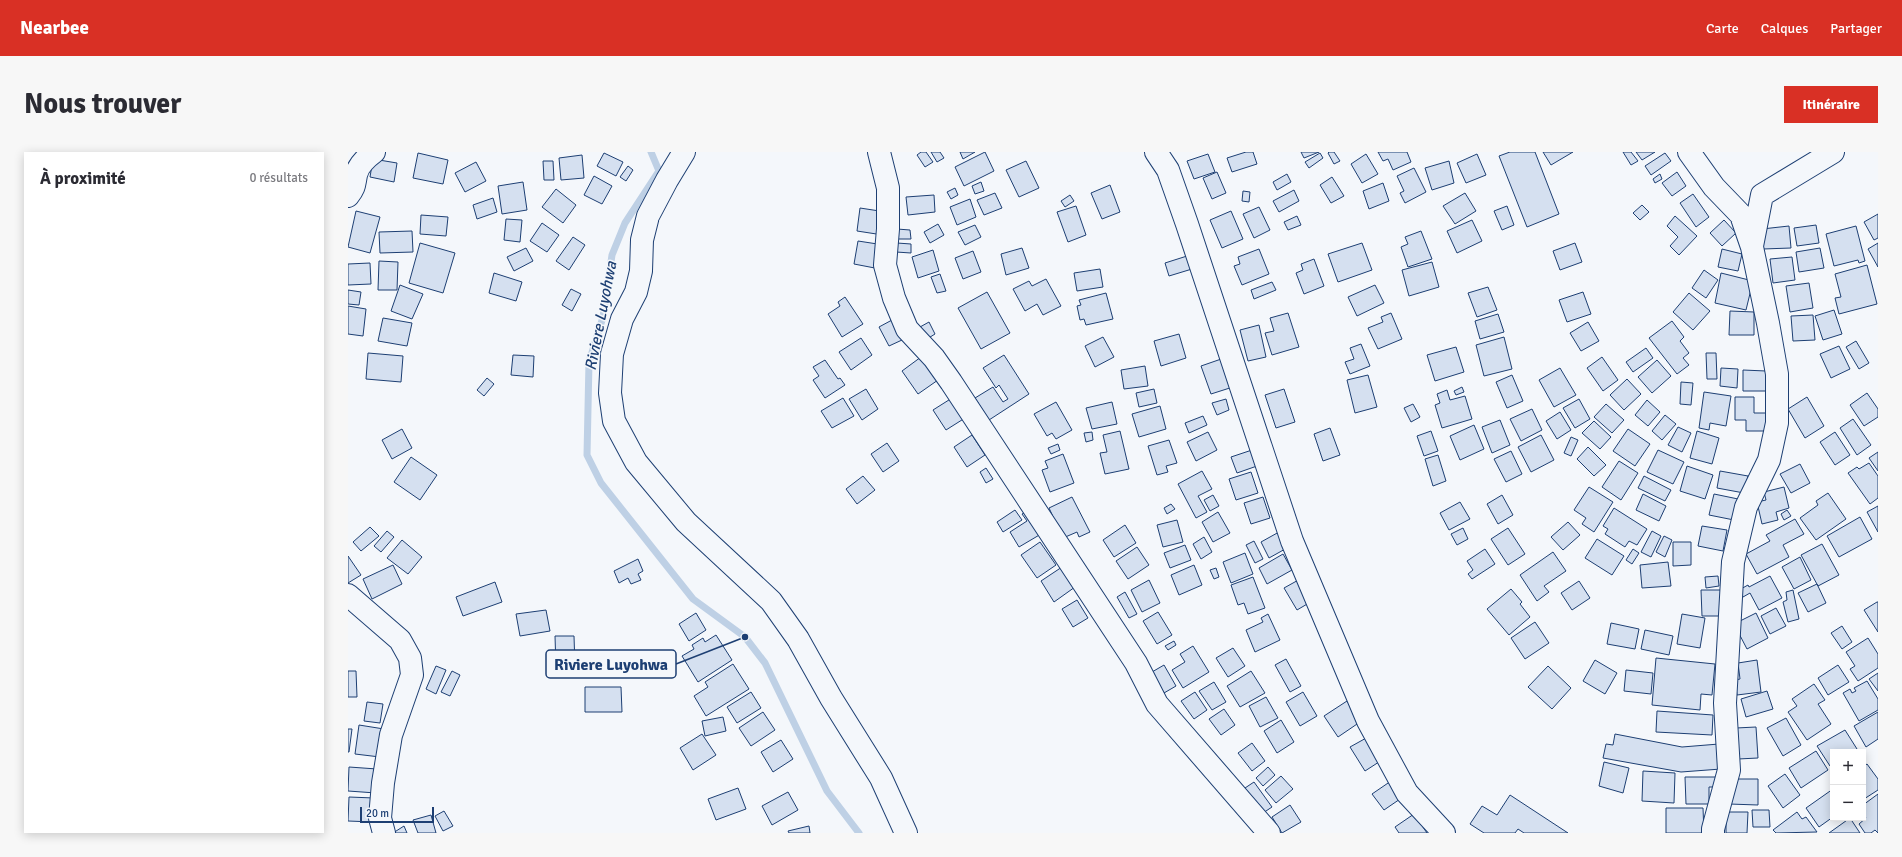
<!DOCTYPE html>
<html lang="fr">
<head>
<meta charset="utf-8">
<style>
  :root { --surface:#fff; --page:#f7f7f7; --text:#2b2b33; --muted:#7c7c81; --line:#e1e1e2; --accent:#d93025 }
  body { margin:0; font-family:Signika,sans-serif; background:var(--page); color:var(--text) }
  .controls { position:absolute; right:12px; bottom:12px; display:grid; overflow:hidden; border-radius:0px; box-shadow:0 2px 10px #0003 }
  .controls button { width:36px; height:36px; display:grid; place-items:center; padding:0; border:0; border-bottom:1px solid var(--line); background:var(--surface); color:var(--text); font:20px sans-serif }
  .scale { position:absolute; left:12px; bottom:10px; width:74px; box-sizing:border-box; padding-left:4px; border:2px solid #1d3f73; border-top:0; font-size:11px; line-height:14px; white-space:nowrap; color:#1d3f73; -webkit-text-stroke:3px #f4f7fb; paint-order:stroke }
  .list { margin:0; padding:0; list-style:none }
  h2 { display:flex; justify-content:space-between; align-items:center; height:52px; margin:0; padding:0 16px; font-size:17px }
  h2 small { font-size:13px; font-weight:400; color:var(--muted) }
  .map { position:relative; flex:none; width:1530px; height:681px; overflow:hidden; border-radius:0px }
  header { display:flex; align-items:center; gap:24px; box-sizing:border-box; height:56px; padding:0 20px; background:var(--accent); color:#fff }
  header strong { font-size:19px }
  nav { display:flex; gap:22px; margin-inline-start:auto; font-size:14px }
  .intro { display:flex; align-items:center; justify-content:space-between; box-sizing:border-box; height:96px; padding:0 24px }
  h1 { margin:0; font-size:28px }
  .button { padding:10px 18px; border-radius:0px; background:var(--accent); color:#fff; font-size:14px; font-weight:700 }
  main { display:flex; gap:24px; padding:0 24px }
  aside { flex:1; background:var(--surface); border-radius:0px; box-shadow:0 2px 10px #0003 }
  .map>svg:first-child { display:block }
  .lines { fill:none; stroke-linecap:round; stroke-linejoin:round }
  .stream { stroke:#bed0e5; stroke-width:7 }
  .building { fill:#d5e0f0; stroke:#1d3f73 }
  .street-casing { stroke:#1d3f73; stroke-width:24 }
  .street { stroke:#f4f7fb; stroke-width:22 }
  .labels { text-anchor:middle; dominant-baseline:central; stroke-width:3; stroke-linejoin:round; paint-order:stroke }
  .water-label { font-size:16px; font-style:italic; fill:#1d3f73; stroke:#f4f7fb }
  .leader { fill:none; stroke:#1d3f73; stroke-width:1.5 }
  .callout-dot { fill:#1d3f73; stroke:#f4f7fb; stroke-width:1.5 }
  .callout { fill:#f4f7fb; stroke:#1d3f73; stroke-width:1.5 }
  .callout-label { font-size:16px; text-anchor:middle; font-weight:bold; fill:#1d3f73 }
</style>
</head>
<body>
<header>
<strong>Nearbee</strong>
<nav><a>Carte</a><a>Calques</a><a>Partager</a></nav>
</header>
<div class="intro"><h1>Nous trouver</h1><a class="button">Itinéraire</a></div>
<main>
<aside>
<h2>À proximité<small>0 résultats</small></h2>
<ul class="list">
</ul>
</aside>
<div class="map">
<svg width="1530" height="681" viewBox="0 0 1530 681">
  <rect width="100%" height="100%" fill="#f4f7fb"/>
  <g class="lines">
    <!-- stream -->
    <path class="stream" d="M303,0L311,19L277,71L264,103L255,165L241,210L239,303L253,331L345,447L397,485L417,511L479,639L511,681"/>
  </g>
  <!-- building -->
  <path class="building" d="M573,0H578L585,10L577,15L569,3Z
    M583,0H592L596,6L589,10Z
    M612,0H627L615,7Z
    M637,0L646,19L616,34L607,15Z
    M898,0H905L909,12L884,20L879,6Z
    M953,0H971L956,6Z
    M981,0H986L992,9L986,12L980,1Z
    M1030,0H1059L1063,10L1045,18L1040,7L1035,9Z
    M1162,0H1187L1211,62L1179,75L1151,4Z
    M1195,0H1225L1203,13Z
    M1275,0H1283L1290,9L1283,13Z
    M1288,0H1307L1294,8Z
    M70,1L100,8L95,32L65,26Z
    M256,1L275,10L268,24L249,14Z
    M972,1L975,6L961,16L957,10Z
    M1317,1L1323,9L1303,23L1297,14Z
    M860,2L867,20L846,27L839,9Z
    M1018,2L1030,22L1014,31L1003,12Z
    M1129,2L1138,23L1118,31L1109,11Z
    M234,3L236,26L213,28L211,6Z
    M25,7L49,11L46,30L22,25Z
    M195,9H205L206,28H196Z
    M678,9L691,36L671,45L658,18Z
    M1101,9L1106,31L1084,38L1077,16Z
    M128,10L138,29L117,40L107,21Z
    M280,14L285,18L278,29L272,25Z
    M1066,16L1078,40L1057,51L1052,41L1056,39L1049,24Z
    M869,20L878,41L864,47L855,26Z
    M1329,20L1338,34L1324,44L1314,31Z
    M939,22L943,30L929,38L925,30Z
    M1312,22L1314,27L1307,31L1305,27Z
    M246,24L264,34L254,52L236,43Z
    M984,25L996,44L983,51L972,33Z
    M175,30L179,58L154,62L150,34Z
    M633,30L636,39L627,42L624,34Z
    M1035,31L1041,49L1021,57L1015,39Z
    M762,33L772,60L754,67L743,41Z
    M607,36L610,43L603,47L599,40Z
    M208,37L228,53L215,71L194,55Z
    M946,38L951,49L931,60L925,49Z
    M895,39L902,40L901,50L894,49Z
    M647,41L654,56L636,63L629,48Z
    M1117,41L1128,59L1107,72L1095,54Z
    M1345,42L1361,65L1348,75L1332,51Z
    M586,43L587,60L560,63L558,45Z
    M722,43L726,49L717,55L713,49Z
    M145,46L149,60L129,67L125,53Z
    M622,47L628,65L609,73L602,55Z
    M1294,53L1301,60L1292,68L1285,61Z
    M728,54L738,83L720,90L709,60Z
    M1159,54L1166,73L1154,78L1146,59Z
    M911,55L922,78L906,86L895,62Z
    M512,56L538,60L535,83L509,79Z
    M8,59L32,65L22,101L0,95Z
    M883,59L895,87L874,96L862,68Z
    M1530,62V86L1526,88L1516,70Z
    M73,63L100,65L98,84L72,82Z
    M949,64L953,73L940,78L936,70Z
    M1327,64L1349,84L1331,103L1322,94L1330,85L1319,74Z
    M158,67L174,68L172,90L156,88Z
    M1124,68L1134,89L1109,101L1099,79Z
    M1376,68L1388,81L1374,94L1362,81Z
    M194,71L211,83L199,100L182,89Z
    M590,72L596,83L582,91L576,80Z
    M627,73L633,85L617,93L610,80Z
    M1468,73L1471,91L1449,94L1446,76Z
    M1441,74L1443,96L1415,97L1414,77Z
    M1508,74L1517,109L1511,111L1510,108L1486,114L1478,82Z
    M549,77L562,78L563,87H549Z
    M64,79L65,100L32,101L31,80Z
    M1073,79L1084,107L1060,115L1053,95L1060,92L1057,85Z
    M225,85L237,93L221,118L208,109Z
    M510,89L536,93L532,117L506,112Z
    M72,91L107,101L95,141L61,131Z
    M549,91L563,92V101L548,100Z
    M1014,91L1024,118L990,130L980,102Z
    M1227,91L1234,110L1212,118L1205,99Z
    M1530,91V115L1520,97Z
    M178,96L185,109L166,119L159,105Z
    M674,96L681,116L658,123L653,102Z
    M1472,96L1476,116L1451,120L1448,100Z
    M911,97L921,122L894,133L886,114L892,112L890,105Z
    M1374,97L1394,102L1390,119L1370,115Z
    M585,98L591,119L570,126L564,105Z
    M625,99L633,120L615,127L607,106Z
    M839,104L844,117L821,124L817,111Z
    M1444,105L1447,128L1425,131L1422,107Z
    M966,107L976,134L956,142L948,121L955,118L953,112Z
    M31,109L50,110L49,138H30Z
    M1084,110L1091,135L1061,144L1054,118Z
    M22,111L23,132L0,133V112Z
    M1519,113L1529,152L1491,162L1487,146L1493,145L1487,122Z
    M752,117L755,135L729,139L726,121Z
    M1356,118L1370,128L1358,146L1344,136Z
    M146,121L174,130L168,149L141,141Z
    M1373,121L1405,129L1398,158L1367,151Z
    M592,122L598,139L589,141L583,125Z
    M698,127L713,154L695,163L689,152L677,159L665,137L681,129L684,134Z
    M924,130L928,138L906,147L903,138Z
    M1461,131L1465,156L1442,160L1438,134Z
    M52,133L75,142L64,167L43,159Z
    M1027,133L1036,151L1009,164L1000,145Z
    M1140,135L1149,158L1129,165L1120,141Z
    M223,137L233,142L224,159L214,153Z
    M0,138L13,140L11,153L0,152Z
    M639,140L662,181L633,197L610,156Z
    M1235,140L1243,162L1219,170L1211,148Z
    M758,141L765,167L738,173L736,167L732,168L729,154L733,153L731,148Z
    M1341,141L1362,159L1345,178L1325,160Z
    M497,145L515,172L494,185L480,162L492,154L490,150Z
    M0,154L18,157L15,184L0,182Z
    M1486,158L1494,182L1475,188L1467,164Z
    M1382,159L1406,160V183H1381Z
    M940,161L951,195L924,203L917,181L926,179L922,166Z
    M1043,161L1054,187L1030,197L1020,176L1035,170L1033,165Z
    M1150,162L1156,180L1132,187L1127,169Z
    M1465,163L1467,188L1445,189L1443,164Z
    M35,166L64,171L59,194L30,189Z
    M544,168L554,188L541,194L531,175Z
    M1324,169L1336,185L1332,189L1341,201L1335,206L1341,213L1329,222L1301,186Z
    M581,170L587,182L579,187L572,175Z
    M1240,170L1251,189L1233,199L1222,181Z
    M911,173L918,205L900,209L892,178Z
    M831,182L838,206L813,214L806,189Z
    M755,185L766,205L747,215L737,194Z
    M1156,185L1164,217L1136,224L1128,193Z
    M513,186L524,203L503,218L491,200Z
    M1508,189L1521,211L1511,217L1498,195Z
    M1013,192L1022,214L1002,222L997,210L1006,207L1002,196Z
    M1491,194L1502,217L1483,226L1472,202Z
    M1108,195L1116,220L1087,229L1079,203Z
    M1298,196L1305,206L1285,220L1278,210Z
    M20,201L55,204L53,230L18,227Z
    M1358,201H1368L1369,227H1359Z
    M165,203L186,204L185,225L163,223Z
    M656,203L681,242L641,268L627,246L645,235L655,250L660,247L651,233L648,236L635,216Z
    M573,205L590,228L570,242L554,219Z
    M879,205L888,234L863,242L853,214Z
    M1254,205L1270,228L1255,239L1239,216Z
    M477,208L490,227L492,226L497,233L477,246L465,228L471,224L465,215Z
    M1309,208L1323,224L1304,241L1290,225Z
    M797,214L800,234L776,237L773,218Z
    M1212,216L1228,243L1206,255L1191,228Z
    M1373,216L1390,217L1389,236L1372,234Z
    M1395,218L1418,219V239H1395Z
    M1020,223L1029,255L1007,261L999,228Z
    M1164,223L1175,249L1159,256L1148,230Z
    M139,226L146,232L136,244L129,238Z
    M1279,227L1293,242L1276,258L1262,243Z
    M1333,230L1345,231L1343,253L1332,252Z
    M1114,235L1116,240L1108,243L1106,239Z
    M518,237L530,257L514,268L501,247Z
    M806,237L809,251L791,255L788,241Z
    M936,237L947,270L928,276L917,243Z
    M1099,238L1102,248L1117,244L1124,267L1094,276L1087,253L1092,251L1089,242Z
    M1356,240L1383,244L1378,274L1362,271L1361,278L1351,276Z
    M1519,241L1530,257V265L1516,274L1502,253Z
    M1387,245H1406V261H1420V279H1398V268H1387Z
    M1459,245L1476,274L1457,286L1440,257Z
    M495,246L506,264L484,276L473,259Z
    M604,246L617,266L598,278L585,258Z
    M878,247L881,258L869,263L864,251Z
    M1231,247L1242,267L1227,276L1215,256Z
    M1299,248L1312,260L1300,274L1287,263Z
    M708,250L724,278L708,287L704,281L699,284L686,262Z
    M764,250L769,272L744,277L738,256Z
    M1065,252L1072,265L1063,270L1056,256Z
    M1258,252L1276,268L1264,281L1246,265Z
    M812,254L818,277L791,285L784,262Z
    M1184,257L1194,278L1173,289L1162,267Z
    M1212,260L1223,278L1209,287L1198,269Z
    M1317,263L1328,272L1314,288L1304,279Z
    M855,264L859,273L841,281L837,271Z
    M1505,267L1523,293L1509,303L1492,276Z
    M1152,268L1162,293L1144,301L1134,275Z
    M1246,269L1263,285L1252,297L1234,281Z
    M1126,273L1136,297L1112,308L1102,284Z
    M1330,275L1343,281L1334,300L1320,293Z
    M982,276L992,303L975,309L966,282Z
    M54,277L64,296L44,307L34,288Z
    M1280,277L1302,292L1287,314L1265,299Z
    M772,279L781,317L757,322L752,301L759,300L755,283Z
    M1083,279L1090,299L1076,304L1069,284Z
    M1349,279L1371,286L1364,312L1342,306Z
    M744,280L745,288L738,290L736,281Z
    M860,280L869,298L848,309L839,290Z
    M1487,280L1502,303L1487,313L1472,290Z
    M624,283L637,303L619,315L606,295Z
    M1193,283L1206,308L1183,320L1170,295Z
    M1223,285L1230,288L1223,304L1216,301Z
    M821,288L829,311L818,314L820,320L809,323L800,294Z
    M539,291L551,309L535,320L523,302Z
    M710,292L712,298L703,302L700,296Z
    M1240,295L1258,313L1246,324L1229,307Z
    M904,298L909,314L889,321L883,305Z
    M1310,298L1336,310L1325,332L1299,320Z
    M1163,299L1174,322L1158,330L1146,307Z
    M1530,300V319L1521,306Z
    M715,302L726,331L702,340L694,318L700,316L697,309Z
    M1090,303L1098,329L1085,334L1077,307Z
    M63,305L89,323L72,348L46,330Z
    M1271,309L1290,321L1273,348L1254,335Z
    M1521,311L1530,324V346L1522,352L1500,321L1509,315L1511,317Z
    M1452,312L1462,331L1443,341L1432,322Z
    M1339,314L1365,323L1357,347L1332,339Z
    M638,316L645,327L638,331L632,320Z
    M854,319L864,337L850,344L859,360L848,366L830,332Z
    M1372,319L1400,324L1396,341L1369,336Z
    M903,320L910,341L888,348L881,327Z
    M515,324L527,338L509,352L498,337Z
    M1296,324L1323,338L1317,349L1290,336Z
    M1241,335L1265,350L1246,380L1234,372L1238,366L1226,358Z
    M1436,335L1441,356L1428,360L1430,368L1414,372L1409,350L1418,348L1416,340Z
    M1480,341L1498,367L1468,388L1452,366L1470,353L1468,349Z
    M1295,342L1318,354L1311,369L1288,358Z
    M1366,342L1395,348L1391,369L1361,363Z
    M865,343L871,354L862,359L856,348Z
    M1154,343L1165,363L1150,372L1139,352Z
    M724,345L742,380L731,385L729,380L715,386L701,356Z
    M915,345L922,366L903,372L896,351Z
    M1112,350L1122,367L1101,378L1092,361Z
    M823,352L827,357L819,362L816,356Z
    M1530,354V380L1519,360Z
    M1266,356L1299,377L1289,393L1281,389L1277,395L1257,382L1260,377L1255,374Z
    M683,357L693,382L671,395L662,380L679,369L674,362Z
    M667,358L674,368L655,380L649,370Z
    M1439,358L1443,364L1436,368L1433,362Z
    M870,360L882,381L865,390L854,370Z
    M1512,365L1524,387L1491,405L1479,384Z
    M1447,367L1456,382L1435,393L1441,405L1409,422L1398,402L1422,389L1418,383Z
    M829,368L835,390L815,395L809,373Z
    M1220,370L1232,383L1215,398L1203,385Z
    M777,373L788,391L766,405L755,388Z
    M1354,374L1379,378L1375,399L1350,394Z
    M22,375L31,384L13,399L5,390Z
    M1115,376L1120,387L1109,393L1103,382Z
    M1160,376L1177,402L1160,413L1143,387Z
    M39,379L46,385L33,400L26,394Z
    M1304,379L1313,384L1303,405L1293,400Z
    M931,380L939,396L921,406L913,390Z
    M1316,384L1324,388L1317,405L1308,400Z
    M856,385L864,400L853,407L845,392Z
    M1249,387L1276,404L1264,423L1237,406Z
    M54,388L74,405L60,422L39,406Z
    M906,389L915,407L907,411L898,393Z
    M692,390L708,413L689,426L673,403Z
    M1325,390H1343V413L1325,414Z
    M1474,392L1491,423L1470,434L1453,403Z
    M837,393L843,408L822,416L816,401Z
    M789,395L801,413L780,427L768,409Z
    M1137,397L1147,412L1124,427L1120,422L1125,418L1119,409Z
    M1285,397L1291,401L1284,412L1278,408Z
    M1205,400L1218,419L1196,434L1201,440L1189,449L1172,423Z
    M897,401L905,422L883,431L875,410Z
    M935,402L944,418L919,432L911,416Z
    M0,404L13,423L0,431Z
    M1452,405L1463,428L1446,437L1434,415Z
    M290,407L295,419L290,422L293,428L283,432L280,426L271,431L266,419Z
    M1320,410L1323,434L1294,436L1292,413Z
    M45,413L54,432L24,447L15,427Z
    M846,413L854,433L831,443L823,423Z
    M714,415L727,435L706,450L693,429Z
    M868,416L871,425L866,427L862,418Z
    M1370,424L1371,434L1358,436L1357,425Z
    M1422,424L1434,446L1411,458L1402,441L1395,445L1391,438L1400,433L1401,435Z
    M905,425L917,456L900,462L896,451L890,453L883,433Z
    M954,426L966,448L949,458L936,436Z
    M801,428L812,451L794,460L783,438Z
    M1231,429L1242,446L1224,458L1213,441Z
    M147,430L154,450L115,464L108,445Z
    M1469,432L1478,451L1460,460L1450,441Z
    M1163,437L1174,450L1172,452L1182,465L1161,483L1139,457Z
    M1353,438H1375L1376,464H1354Z
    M1445,438L1451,467L1440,470L1435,450L1439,448L1438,440Z
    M777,440L789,462L781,466L769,445Z
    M729,448L740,466L725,475L714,457Z
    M1529,450H1530V480L1516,458Z
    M1428,456L1438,474L1422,482L1413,464Z
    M198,458L202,479L172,484L168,462Z
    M810,460L824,483L809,492L795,469Z
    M348,461L358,478L341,489L331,472Z
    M1408,461L1420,486L1399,497L1386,472Z
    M920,462L932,488L907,500L898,478L915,470L913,466Z
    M1334,462L1357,466L1352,496L1329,492Z
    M1187,470L1201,491L1177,507L1163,486Z
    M1263,471L1291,477L1287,497L1259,492Z
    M1494,474L1504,490L1494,497L1483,481Z
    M1297,478L1325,484L1321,503L1293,497Z
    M368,483L384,508L350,530L334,504L346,497L344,493L355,486L357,490Z
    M207,484H226L227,515L208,516Z
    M1520,486L1530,502V516L1510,529L1502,517L1507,514L1498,500Z
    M826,489L828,493L820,498L817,494Z
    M845,494L861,520L835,536L824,518L837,510L832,502Z
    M885,496L897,514L880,525L868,506Z
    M1308,506L1367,512L1364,543L1353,542L1352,558L1304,553Z
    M938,507L953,534L942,540L927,513Z
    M1247,508L1269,521L1257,542L1235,529Z
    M1409,508L1413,540L1389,543L1387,528L1392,527L1390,511Z
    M385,512L401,537L358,564L346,544L360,535L357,530Z
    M816,513L828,534L816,541L804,520Z
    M1490,513L1501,530L1480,543L1470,526Z
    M88,514L98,518L88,542L78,537Z
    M1200,514L1223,536L1204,557L1180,535Z
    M1278,518L1305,521L1303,542L1276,539Z
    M0,519H8L9,545H0Z
    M104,519L112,523L102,544L93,540Z
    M903,519L917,541L892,555L879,534Z
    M1530,521V539L1521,527Z
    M1519,529L1530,547V558L1511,569L1495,541L1502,537L1504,541L1508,539L1506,536Z
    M866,530L878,550L864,558L851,539Z
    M1466,532L1477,548L1470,552L1483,572L1459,588L1440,560L1449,554L1444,547Z
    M237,535H273L274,560H237Z
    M1419,539L1425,557L1398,565L1393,547Z
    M403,540L413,556L389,571L379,555Z
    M847,540L859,558L846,567L833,549Z
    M955,540L969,564L952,574L938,550Z
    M918,545L930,566L912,575L901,554Z
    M999,549L1012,570L990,585L976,564Z
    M19,550L35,552L32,571L16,569Z
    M876,557L887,573L873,583L861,567Z
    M1309,559L1365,563L1364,583L1308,580Z
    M415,560L427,578L403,594L391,576Z
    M1530,560V587L1518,595L1506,574Z
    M375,565L378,579L357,584L354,569Z
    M1438,566L1453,593L1435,604L1419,576Z
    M933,568L946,590L929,601L916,579Z
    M11,573L36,577L32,605L7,602Z
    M1408,575L1410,606L1390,607L1388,576Z
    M0,577H4L1,600H0Z
    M1497,578L1509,597L1505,600H1485V612L1482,614L1469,594Z
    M354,582L368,603L345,618L332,596Z
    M1267,582L1334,595L1371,592L1373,617L1333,620L1255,606L1258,592L1265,593Z
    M1020,585L1034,608L1017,619L1002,595Z
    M433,588L445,607L425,620L413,600Z
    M904,591L917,609L904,619L890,601Z
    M1468,599L1480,618L1453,636L1441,616Z
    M1256,610L1281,616L1275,641L1251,634Z
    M1519,612L1530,627V638L1516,647L1515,615Z
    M1,615L29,617L28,641L0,639Z
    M920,615L927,623L915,634L908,626Z
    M1295,619L1327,621L1326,651L1294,649Z
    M1437,622L1452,643L1435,656L1420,634Z
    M933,624L945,637L928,651L917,638Z
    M1337,625H1368V635H1361V652H1338Z
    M1382,627H1410V653L1381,652Z
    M1043,629L1055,645L1036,658L1024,642Z
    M906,630L924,655L912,663L894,638Z
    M390,636L398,657L368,668L360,647Z
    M1485,637V665L1471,675L1458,656Z
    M440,640L450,658L424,673L414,654Z
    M1530,642V681L1527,678L1523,681H1517L1511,672L1518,666L1515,662V653Z
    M1162,643L1220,681H1176L1170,677L1167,681H1136L1122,672L1134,654L1149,663Z
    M1,645L26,646L25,670L0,669Z
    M942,653L953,670L934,681L924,665Z
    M1318,656H1355L1356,681H1318Z
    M1404,658H1421L1422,675H1405Z
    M96,659L105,674L95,679L87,664Z
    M1378,660H1400L1399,681H1378Z
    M1449,660L1454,667L1458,665L1469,680L1428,681L1425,678Z
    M1066,662L1079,681H1051L1047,675Z
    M83,663L88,681H70L65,668Z
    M1502,666L1512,681H1481Z
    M56,674L59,681H45Z
    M461,674L462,681H441L440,679Z"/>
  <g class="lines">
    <defs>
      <path id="street" d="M336,0L319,28L300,64L294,88L293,119L288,140L274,167L264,202L262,241L266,269L288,310L338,370L423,449L450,487L483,546L533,626L558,681
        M531,0L540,36V77L537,113L546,146L559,177L586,206L603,230L788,511L809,552L921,681
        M808,0L820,18L839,72L944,389L1020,569L1059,641L1096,681
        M1341,0L1366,35L1393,63L1404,95L1420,171L1429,222V271L1421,308L1398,355L1385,410L1377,551L1381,618L1365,677V681
        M0,44C7,35 6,33 8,23C10,13 18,6 26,0
        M1404,94L1414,43L1485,0
        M0,443L52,488L62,506L64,523L43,583L35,631L32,666L36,681"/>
    </defs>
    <!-- street casing -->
    <use href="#street" class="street-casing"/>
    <!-- street -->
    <use href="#street" class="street"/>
  </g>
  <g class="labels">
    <!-- water labels -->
    <g class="water-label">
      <text transform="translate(253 164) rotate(-79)">Riviere Luyohwa</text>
    </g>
  </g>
  <!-- callouts -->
  <path class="leader" d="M397 485L328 512"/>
  <circle class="callout-dot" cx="397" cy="485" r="4"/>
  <rect class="callout" x="198" y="498" width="130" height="28" rx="4"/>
  <g class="callout-label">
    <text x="263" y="518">Riviere Luyohwa</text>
  </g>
</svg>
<div class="controls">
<button>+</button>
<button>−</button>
</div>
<div class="scale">20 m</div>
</div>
</main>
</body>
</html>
